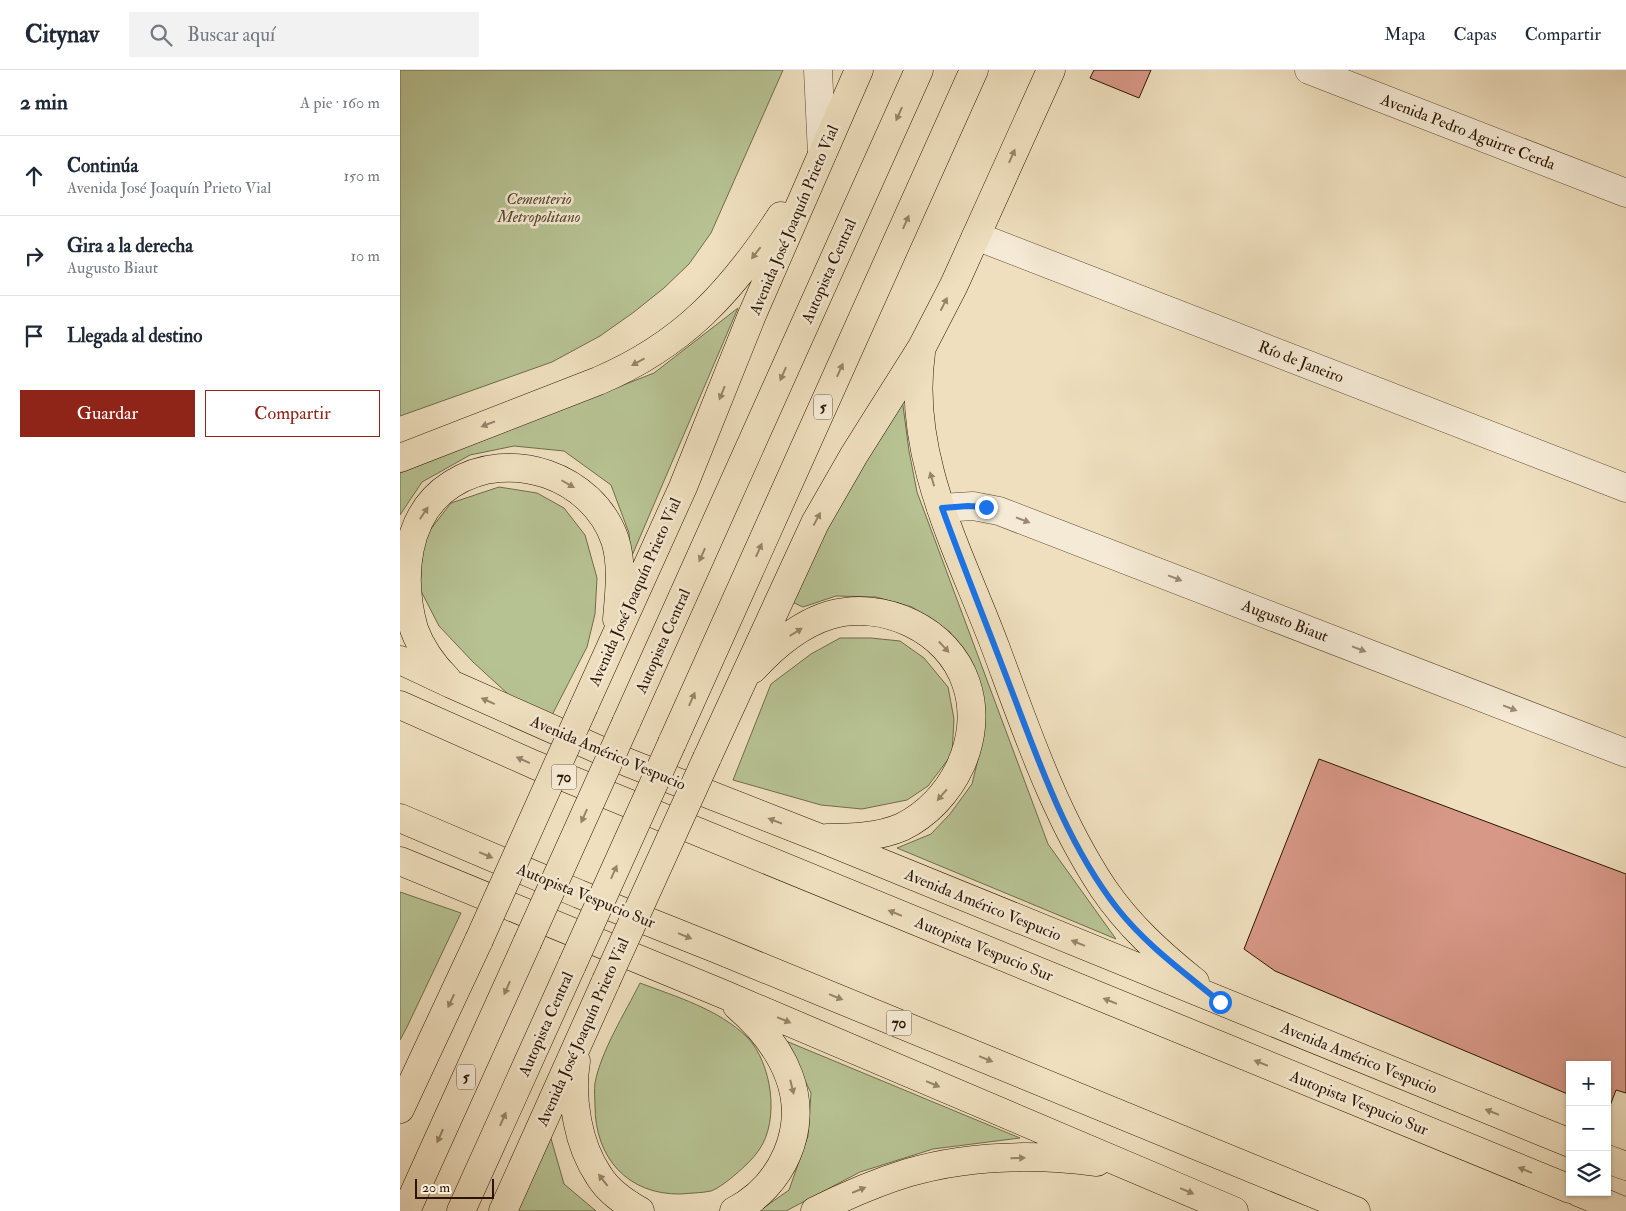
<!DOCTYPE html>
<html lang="es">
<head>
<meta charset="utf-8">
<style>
  :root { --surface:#fff; --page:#f2f2f3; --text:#1f2937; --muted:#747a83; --line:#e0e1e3; --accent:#8f2418 }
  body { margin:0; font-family:"IM FELL Double Pica",serif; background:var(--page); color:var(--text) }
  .controls { position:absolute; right:15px; bottom:15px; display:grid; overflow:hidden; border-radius:0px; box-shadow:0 1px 4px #0004 }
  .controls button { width:45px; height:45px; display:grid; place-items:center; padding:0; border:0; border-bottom:1px solid var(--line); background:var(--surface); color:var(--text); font:25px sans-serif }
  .scale { position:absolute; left:15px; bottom:12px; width:79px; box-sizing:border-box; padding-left:5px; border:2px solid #2b1500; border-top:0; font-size:14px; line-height:18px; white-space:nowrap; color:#2b1500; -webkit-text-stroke:4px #f5ead5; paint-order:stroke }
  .stop { position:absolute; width:15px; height:15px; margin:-11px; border:4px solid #1a73e8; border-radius:50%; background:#fff }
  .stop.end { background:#1a73e8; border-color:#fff; box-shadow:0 1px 5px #0008 }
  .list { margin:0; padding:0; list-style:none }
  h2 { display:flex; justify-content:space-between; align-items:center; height:65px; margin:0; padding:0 20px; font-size:21px }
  h2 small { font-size:16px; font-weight:400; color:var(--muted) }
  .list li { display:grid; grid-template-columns:32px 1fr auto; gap:15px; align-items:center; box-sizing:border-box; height:80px; padding:0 20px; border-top:1px solid var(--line) }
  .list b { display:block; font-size:19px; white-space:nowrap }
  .list p { margin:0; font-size:16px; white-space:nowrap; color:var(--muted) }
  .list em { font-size:16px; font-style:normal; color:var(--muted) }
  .actions { display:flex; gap:10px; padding:15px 20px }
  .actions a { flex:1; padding:11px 0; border:1px solid var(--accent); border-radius:0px; text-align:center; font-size:18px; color:var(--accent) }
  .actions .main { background:var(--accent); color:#fff }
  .icon { flex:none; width:28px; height:28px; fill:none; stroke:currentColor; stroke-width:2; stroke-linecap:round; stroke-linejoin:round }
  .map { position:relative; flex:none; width:1226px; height:1141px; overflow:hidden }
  header { display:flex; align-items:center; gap:30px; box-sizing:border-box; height:70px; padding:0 25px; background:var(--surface); border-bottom:1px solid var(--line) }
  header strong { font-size:24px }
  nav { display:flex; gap:28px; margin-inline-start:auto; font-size:18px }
  .search { width:350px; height:45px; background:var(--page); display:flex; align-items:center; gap:12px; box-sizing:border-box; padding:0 18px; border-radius:0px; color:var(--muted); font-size:19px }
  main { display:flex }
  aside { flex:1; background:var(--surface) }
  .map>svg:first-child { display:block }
  .green { fill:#b7c293; stroke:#716c4a }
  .building { fill:#d89887; stroke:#2b1500 }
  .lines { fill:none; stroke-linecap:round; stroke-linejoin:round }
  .minor-casing { stroke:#5c4830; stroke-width:29 }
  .major-casing { stroke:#2b1500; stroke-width:29 }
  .highway-casing { stroke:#2b1500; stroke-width:29 }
  .minor { stroke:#f5ead5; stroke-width:28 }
  .major { stroke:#efdfbe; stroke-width:28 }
  .highway { stroke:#efdfbe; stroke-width:28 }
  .major-bridge-casing { stroke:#2b1500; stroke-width:29; stroke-linecap:butt }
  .highway-bridge-casing { stroke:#2b1500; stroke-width:29; stroke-linecap:butt }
  .major-bridge { stroke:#efdfbe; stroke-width:28 }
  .highway-bridge { stroke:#efdfbe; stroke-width:28 }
  .oneway { fill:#978468 }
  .oneway2 { fill:#9a8a75 }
  .route { stroke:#1a73e8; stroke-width:6 }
  .labels { text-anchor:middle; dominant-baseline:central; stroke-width:5; stroke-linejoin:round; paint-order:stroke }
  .shield { fill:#f5ead5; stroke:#685540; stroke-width:1 }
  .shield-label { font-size:15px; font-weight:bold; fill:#2b1500 }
  .street-label { font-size:16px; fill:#2b1500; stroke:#f5ead5 }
  .park-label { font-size:16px; font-style:italic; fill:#55492c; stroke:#f5ead5 }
</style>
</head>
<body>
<header>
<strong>Citynav</strong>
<div class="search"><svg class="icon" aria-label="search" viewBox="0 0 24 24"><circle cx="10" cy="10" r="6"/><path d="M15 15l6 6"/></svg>Buscar aquí</div>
<nav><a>Mapa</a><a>Capas</a><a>Compartir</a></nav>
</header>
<main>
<aside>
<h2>2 min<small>A pie · 160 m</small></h2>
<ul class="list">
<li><svg class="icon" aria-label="ahead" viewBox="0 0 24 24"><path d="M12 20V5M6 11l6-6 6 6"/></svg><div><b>Continúa</b><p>Avenida José Joaquín Prieto Vial</p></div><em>150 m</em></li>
<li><svg class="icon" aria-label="right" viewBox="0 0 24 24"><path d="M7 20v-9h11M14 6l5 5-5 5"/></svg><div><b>Gira a la derecha</b><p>Augusto Biaut</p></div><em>10 m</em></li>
<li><svg class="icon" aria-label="arrive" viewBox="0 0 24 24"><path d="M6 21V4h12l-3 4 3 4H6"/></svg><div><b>Llegada al destino</b></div></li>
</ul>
<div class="actions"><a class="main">Guardar</a><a>Compartir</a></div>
</aside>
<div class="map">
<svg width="1226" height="1141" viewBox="0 0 1226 1141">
  <rect width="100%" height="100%" fill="#efdfbe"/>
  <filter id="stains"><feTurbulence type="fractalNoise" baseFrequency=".004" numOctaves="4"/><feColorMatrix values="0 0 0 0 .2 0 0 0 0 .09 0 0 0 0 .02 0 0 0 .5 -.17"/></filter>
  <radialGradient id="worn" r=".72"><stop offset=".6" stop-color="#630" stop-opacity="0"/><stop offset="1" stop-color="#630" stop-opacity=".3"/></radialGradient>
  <!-- green -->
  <path class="green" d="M0,0H383L311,163L289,194L264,218L234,242L200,266L152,292L0,346Z
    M338,238L231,488L229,463L211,415L164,381L114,376L70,385L22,412L0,445V403L254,303Z
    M502,328L509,381L517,422L648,774L716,869L497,778L531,764L550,744L572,714L583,669L582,638L566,589L550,562L512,537L476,527L436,526L403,537L392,532L393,518Z
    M99,417L137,423L164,438L185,465L197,508L195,544L187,577L152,645L109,625L73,592L39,556L20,519L23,469L51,433Z
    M440,568H471L500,571L524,588L548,617L554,649L552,684L528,716L507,730L462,739L421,735L333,710L371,614L411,584Z
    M0,822L61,843L7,957L0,970Z
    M240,913C277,927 318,939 347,967C372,993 380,1050 359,1080C353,1089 344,1097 336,1104C329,1110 319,1118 311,1121C302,1123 290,1123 281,1124C227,1125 195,1087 195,1036C195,1028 194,1020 195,1013C201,981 225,943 240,913Z
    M386,971L620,1068L533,1079L460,1102L386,1141H359L389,1120L408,1066L411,1023Z
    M148,1058L164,1114L196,1141H110Z"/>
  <!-- building -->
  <path class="building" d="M694,0H751L739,28L690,8Z
    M919,689L1226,804V1023L1216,1020L1208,1041L1207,995H1170V1025L875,901L844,879Z"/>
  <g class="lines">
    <defs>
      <path id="minor" d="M418,0L422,84
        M909,0L1226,123
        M576,166L1226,418
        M541,438L573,436L599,441L1226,683"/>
      <path id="major" d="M521,283C506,386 560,483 595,576C626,659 654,744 703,818C728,855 760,884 795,912
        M0,388L198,311C283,275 331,222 381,146
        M0,590L51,614L229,693L420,768L1170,1073
        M353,599C374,576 400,554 430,545C483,530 548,559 566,613C585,668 553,732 502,757C479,767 452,768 427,768
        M47,609C33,595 21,578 14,559C0,509 4,444 52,414C110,377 193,406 215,470C223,495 219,525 217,549
        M184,636L283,417L352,245L459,0
        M307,688L415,453L454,385L522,277L554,215L651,0
        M0,791L323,924L834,1141
        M176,991C170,1029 178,1075 199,1106C209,1122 224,1132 240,1141
        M0,1039L79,870
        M1207,1089L1226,1096
        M103,1141L206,911
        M334,1141C382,1116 409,1059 389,1006C379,979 359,955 337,936
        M415,1141C445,1126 475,1113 507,1103C568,1085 635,1084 697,1092"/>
      <path id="highway" d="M0,635L135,695L1170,1119
        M226,653L519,0
        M272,673L574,0
        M0,748L179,824L317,879L956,1141
        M1178,1122L1224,1141
        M6,1141L127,873
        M61,1141L172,895"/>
    </defs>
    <!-- minor casing -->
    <use href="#minor" class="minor-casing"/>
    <!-- major casing -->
    <use href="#major" class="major-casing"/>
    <!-- highway casing -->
    <use href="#highway" class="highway-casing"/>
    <!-- minor -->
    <use href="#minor" class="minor"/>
    <!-- major -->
    <use href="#major" class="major"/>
    <!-- highway -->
    <use href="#highway" class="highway"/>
    <defs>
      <path id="major-bridge" d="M79,870L184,636
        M206,911L307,688"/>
      <path id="highway-bridge" d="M127,873L226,653
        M172,895L272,673"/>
    </defs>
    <!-- major-bridge casing -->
    <use href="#major-bridge" class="major-bridge-casing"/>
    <!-- highway-bridge casing -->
    <use href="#highway-bridge" class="highway-bridge-casing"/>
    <!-- major-bridge -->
    <use href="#major-bridge" class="major-bridge"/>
    <!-- highway-bridge -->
    <use href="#highway-bridge" class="highway-bridge"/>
  </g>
  <!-- one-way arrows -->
  <defs><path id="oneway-solid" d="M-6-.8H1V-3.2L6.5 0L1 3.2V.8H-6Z" transform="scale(1.25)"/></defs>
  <g class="oneway">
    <use href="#oneway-solid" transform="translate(499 44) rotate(114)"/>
    <use href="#oneway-solid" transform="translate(612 86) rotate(-66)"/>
    <use href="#oneway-solid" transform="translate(506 152) rotate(-66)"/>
    <use href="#oneway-solid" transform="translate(356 183) rotate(128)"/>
    <use href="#oneway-solid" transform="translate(544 234) rotate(-63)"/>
    <use href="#oneway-solid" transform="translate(238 292) rotate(151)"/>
    <use href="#oneway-solid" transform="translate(440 300) rotate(-66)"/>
    <use href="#oneway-solid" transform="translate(383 304) rotate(114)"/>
    <use href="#oneway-solid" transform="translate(322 323) rotate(112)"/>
    <use href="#oneway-solid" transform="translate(88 354) rotate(159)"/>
    <use href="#oneway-solid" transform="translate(532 409) rotate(-107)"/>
    <use href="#oneway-solid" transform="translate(168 414) rotate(30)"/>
    <use href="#oneway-solid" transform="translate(24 443) rotate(-56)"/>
    <use href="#oneway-solid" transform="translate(417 449) rotate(-62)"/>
    <use href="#oneway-solid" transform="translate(359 480) rotate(-66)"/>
    <use href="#oneway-solid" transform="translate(302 485) rotate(114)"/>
    <use href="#oneway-solid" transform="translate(396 562) rotate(-32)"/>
    <use href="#oneway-solid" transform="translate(544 577) rotate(47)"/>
    <use href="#oneway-solid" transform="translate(292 629) rotate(-66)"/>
    <use href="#oneway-solid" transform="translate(88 631) rotate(-156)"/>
    <use href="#oneway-solid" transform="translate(123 690) rotate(-156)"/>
    <use href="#oneway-solid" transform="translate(542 725) rotate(131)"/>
    <use href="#oneway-solid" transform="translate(184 746) rotate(114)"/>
    <use href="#oneway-solid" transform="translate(375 751) rotate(-159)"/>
    <use href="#oneway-solid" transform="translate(86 785) rotate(23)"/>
    <use href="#oneway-solid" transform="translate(214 802) rotate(-66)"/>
    <use href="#oneway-solid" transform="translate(495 843) rotate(-158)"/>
    <use href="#oneway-solid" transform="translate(285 866) rotate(22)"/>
    <use href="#oneway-solid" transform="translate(678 873) rotate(-158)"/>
    <use href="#oneway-solid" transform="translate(107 918) rotate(114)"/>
    <use href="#oneway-solid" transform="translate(436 927) rotate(22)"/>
    <use href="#oneway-solid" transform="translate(51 931) rotate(115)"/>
    <use href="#oneway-solid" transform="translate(710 931) rotate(-158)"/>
    <use href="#oneway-solid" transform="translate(384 950) rotate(23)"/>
    <use href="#oneway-solid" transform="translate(586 989) rotate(22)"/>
    <use href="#oneway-solid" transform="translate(861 993) rotate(-158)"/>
    <use href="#oneway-solid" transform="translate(533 1014) rotate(23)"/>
    <use href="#oneway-solid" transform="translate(392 1017) rotate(76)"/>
    <use href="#oneway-solid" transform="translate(1092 1042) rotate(-158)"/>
    <use href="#oneway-solid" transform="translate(103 1049) rotate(-66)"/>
    <use href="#oneway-solid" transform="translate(40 1066) rotate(114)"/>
    <use href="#oneway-solid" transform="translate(618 1088) rotate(-2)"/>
    <use href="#oneway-solid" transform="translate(1125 1100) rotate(-158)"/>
    <use href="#oneway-solid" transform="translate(203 1110) rotate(-128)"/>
    <use href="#oneway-solid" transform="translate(459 1120) rotate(-22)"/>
    <use href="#oneway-solid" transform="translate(787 1121) rotate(23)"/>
  </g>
  <g class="oneway2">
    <use href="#oneway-solid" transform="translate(623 450) rotate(21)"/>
    <use href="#oneway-solid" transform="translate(775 508) rotate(21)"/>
    <use href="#oneway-solid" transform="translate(959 579) rotate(21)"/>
    <use href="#oneway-solid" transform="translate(1110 638) rotate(21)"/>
  </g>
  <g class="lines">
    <!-- route -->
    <path class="route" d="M586,437L568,436L542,438C563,496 586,553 608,611C638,689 665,771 717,838C746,875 784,902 820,932"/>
  </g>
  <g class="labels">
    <!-- shield labels -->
    <g class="shield">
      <rect x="414" y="324.5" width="18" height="25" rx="4"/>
      <rect x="151.5" y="694.5" width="25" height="25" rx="4"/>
      <rect x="486.5" y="940.5" width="25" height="25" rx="4"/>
      <rect x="57" y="994.5" width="18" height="25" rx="4"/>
    </g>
    <g class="shield-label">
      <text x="423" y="337">5</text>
      <text x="164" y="707">70</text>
      <text x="499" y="953">70</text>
      <text x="66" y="1007">5</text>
    </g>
    <!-- street labels -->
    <g class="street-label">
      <text transform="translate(1068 62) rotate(21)">Avenida Pedro Aguirre Cerda</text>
      <text transform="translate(394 150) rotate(-67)">Avenida José Joaquín Prieto Vial</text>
      <text transform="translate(429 201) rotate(-66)">Autopista Central</text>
      <text transform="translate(901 292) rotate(21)">Río de Janeiro</text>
      <text transform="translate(235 522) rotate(-66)">Avenida José Joaquín Prieto Vial</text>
      <text transform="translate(885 551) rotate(21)">Augusto Biaut</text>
      <text transform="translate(263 571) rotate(-66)">Autopista Central</text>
      <text transform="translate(208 683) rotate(23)">Avenida Américo Vespucio</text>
      <text transform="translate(186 826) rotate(22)">Autopista Vespucio Sur</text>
      <text transform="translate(583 835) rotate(22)">Avenida Américo Vespucio</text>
      <text transform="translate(584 879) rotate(22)">Autopista Vespucio Sur</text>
      <text transform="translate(146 954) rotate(-66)">Autopista Central</text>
      <text transform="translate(183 962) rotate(-66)">Avenida José Joaquín Prieto Vial</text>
      <text transform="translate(959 988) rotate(22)">Avenida Américo Vespucio</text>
      <text transform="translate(959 1033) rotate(22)">Autopista Vespucio Sur</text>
    </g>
    <!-- park labels -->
    <g class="park-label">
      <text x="139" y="129">Cementerio<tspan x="139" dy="18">Metropolitano</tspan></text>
    </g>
  </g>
  <rect width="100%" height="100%" filter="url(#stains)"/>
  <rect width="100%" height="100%" fill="url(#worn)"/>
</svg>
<div class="controls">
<button>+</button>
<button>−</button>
<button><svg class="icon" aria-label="layers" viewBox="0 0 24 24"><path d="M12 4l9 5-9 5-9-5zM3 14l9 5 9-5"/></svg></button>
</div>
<div class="scale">20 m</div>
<div class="stop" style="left:820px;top:932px"></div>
<div class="stop end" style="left:586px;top:437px"></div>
</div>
</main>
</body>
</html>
